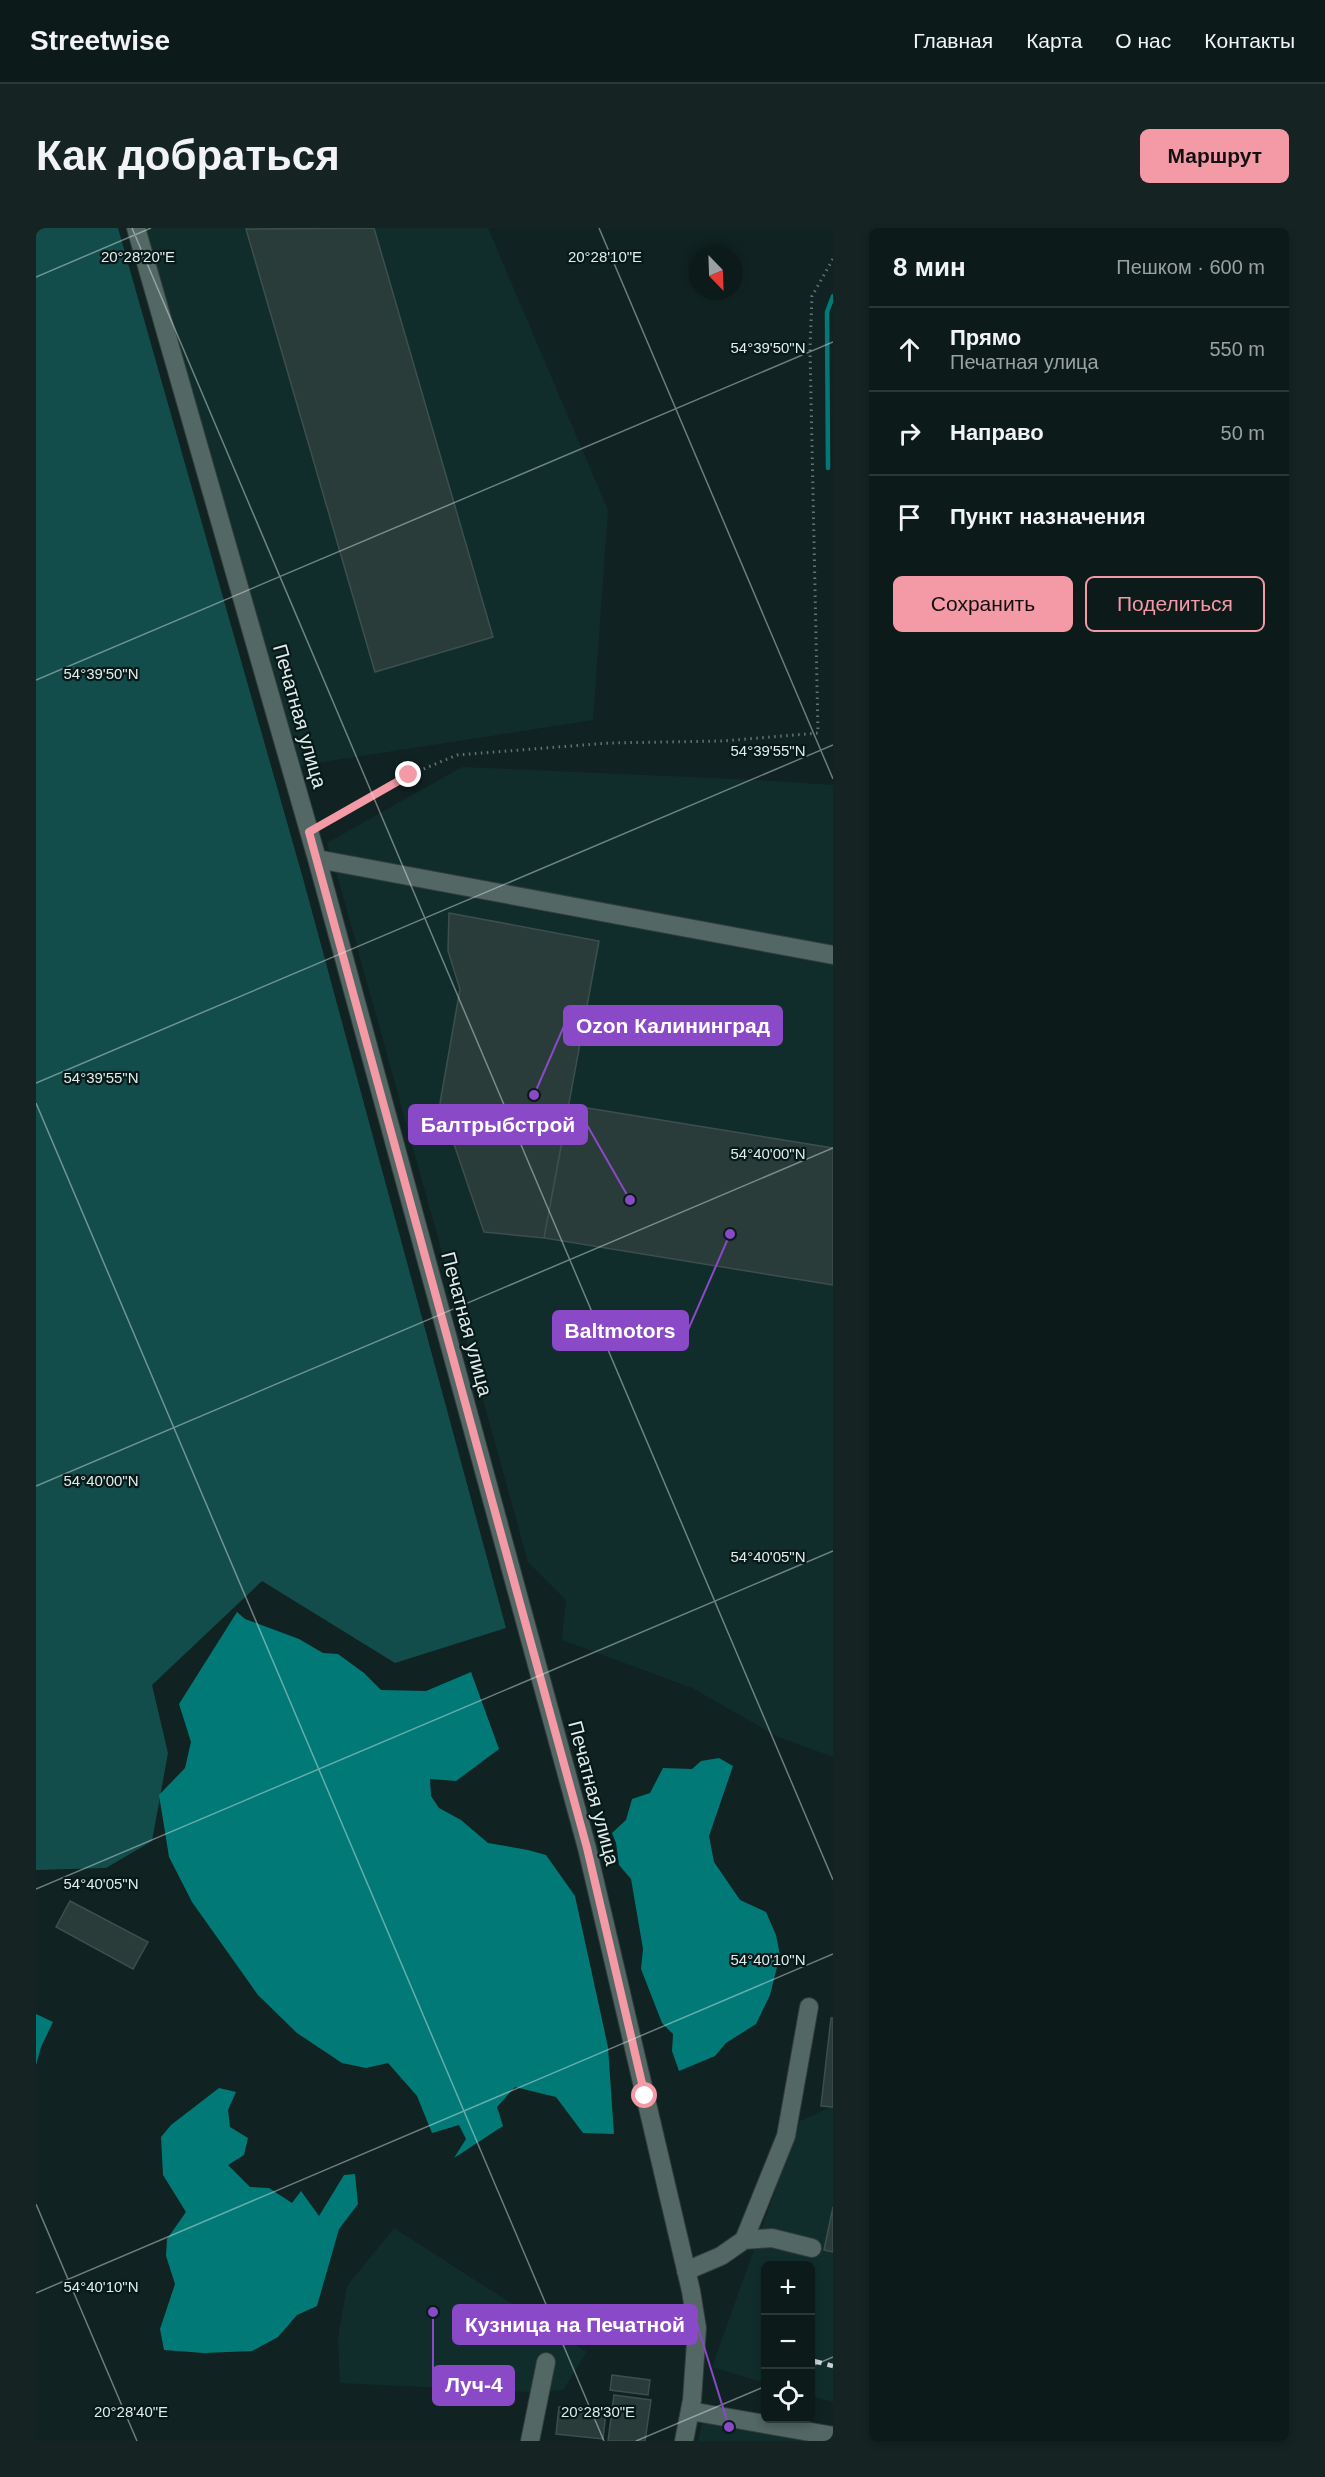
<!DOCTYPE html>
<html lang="ru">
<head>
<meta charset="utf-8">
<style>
  :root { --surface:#0c1a19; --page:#152322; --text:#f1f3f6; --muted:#9aa1a2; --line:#2c3838; --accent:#f49aa6 }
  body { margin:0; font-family:Arial,sans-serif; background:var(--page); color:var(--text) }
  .controls { position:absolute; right:18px; bottom:18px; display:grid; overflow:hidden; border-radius:9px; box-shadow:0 3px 9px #0003 }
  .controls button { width:54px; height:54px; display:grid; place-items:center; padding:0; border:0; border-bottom:2px solid var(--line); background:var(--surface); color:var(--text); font:30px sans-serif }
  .compass { position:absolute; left:653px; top:18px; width:54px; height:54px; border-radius:50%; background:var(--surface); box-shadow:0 3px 9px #0003; rotate:157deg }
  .stop { position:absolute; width:18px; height:18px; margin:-14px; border:4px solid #f49aa6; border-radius:50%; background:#fff }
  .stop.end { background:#f49aa6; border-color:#fff; box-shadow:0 2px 6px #0008 }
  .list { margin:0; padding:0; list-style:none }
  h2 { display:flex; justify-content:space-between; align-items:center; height:78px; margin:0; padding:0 24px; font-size:26px }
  h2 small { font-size:20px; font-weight:400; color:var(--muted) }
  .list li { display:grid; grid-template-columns:39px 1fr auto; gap:18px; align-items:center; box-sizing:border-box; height:84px; padding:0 24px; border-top:2px solid var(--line) }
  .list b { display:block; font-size:22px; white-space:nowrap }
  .list p { margin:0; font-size:20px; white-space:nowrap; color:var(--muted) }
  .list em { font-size:20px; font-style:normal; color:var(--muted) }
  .actions { display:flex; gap:12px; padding:18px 24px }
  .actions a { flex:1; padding:14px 0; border:2px solid var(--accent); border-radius:9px; text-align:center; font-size:21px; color:var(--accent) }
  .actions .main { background:var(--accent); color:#111 }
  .icon { flex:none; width:33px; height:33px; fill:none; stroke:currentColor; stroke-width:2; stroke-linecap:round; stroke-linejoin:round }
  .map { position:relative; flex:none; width:797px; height:2213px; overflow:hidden; border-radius:9px }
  header { display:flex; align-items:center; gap:36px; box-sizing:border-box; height:84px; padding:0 30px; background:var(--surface); border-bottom:2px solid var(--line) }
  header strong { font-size:28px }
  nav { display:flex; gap:33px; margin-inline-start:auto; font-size:21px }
  .intro { display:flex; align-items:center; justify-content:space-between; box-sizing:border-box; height:144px; padding:0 36px }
  h1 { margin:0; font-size:42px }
  .button { padding:15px 27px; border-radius:9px; background:var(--accent); color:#111; font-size:21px; font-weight:700 }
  main { display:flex; gap:36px; padding:0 36px }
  aside { flex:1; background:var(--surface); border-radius:9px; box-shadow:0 3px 9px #0003 }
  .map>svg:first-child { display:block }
  .built { fill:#112d2b }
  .green { fill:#134d4b }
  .water { fill:#017a77 }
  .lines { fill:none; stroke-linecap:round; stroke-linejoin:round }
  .stream { stroke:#017a77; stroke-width:4.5 }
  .building { fill:#293c3a; stroke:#3c4f4e; stroke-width:1.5 }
  .minor-casing { stroke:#323d3c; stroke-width:20 }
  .path { stroke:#647473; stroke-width:3; stroke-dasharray:1.5 4.5; stroke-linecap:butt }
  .minor { stroke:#536765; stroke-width:18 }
  .rail { stroke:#c7d2d1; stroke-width:4.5; stroke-dasharray:12 6; stroke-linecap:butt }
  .route { stroke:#f49aa6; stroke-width:8 }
  .ticks { fill:none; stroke:#e1eceb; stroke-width:1.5; stroke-opacity:0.45 }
  .labels { text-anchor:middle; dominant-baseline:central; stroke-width:4.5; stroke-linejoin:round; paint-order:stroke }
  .street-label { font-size:20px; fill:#e1eceb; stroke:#071918 }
  .ticks-label { font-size:15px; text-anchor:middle; fill:#e1eceb; stroke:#071918; stroke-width:4.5; stroke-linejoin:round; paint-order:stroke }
  .leader { fill:none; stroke:#8a49c6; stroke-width:2 }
  .callout-dot { fill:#8a49c6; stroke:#071918; stroke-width:2 }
  .callout { fill:#8a49c6; stroke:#8a49c6; stroke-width:2 }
  .callout-label { font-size:21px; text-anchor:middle; font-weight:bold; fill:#fff }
</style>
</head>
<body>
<header>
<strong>Streetwise</strong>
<nav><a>Главная</a><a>Карта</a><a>О нас</a><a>Контакты</a></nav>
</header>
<div class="intro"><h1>Как добраться</h1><a class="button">Маршрут</a></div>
<main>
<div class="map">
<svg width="797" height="2213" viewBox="0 0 797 2213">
  <rect width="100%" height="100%" fill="#102221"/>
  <!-- built -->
  <path class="built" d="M109,0H452L572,282L557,492L255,539Z
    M426,539L722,552L797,557V1529L742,1509L656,1460L526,1412L530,1372L492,1334L305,661L291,615Z
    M797,1878V2174L775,2168L774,2038H730L729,2155L676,2139L764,1893Z
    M358,2000L551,2124L527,2162L493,2164L304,2155L302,2110L311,2058Z
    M668,2186L773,2213H662Z"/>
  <!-- green -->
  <path class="green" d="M0,0H82L268,654L470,1400L359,1435L226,1353L116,1457L132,1525L116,1613L70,1640L0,1642Z"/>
  <!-- water -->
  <path class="water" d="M201,1384L209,1391L263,1411L287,1425L302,1426L328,1445L345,1462L390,1463L435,1444L463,1521L420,1553L394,1551L395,1568L403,1580L425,1592L452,1615L492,1622L510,1627L539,1668L572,1819L578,1906L547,1905L520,1869L479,1859L461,1879L467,1898L418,1930L430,1911L423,1897L396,1905L381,1868L352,1835L330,1840L306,1835L261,1805L222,1767L156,1674L133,1629L123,1567L149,1540L155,1514L143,1476Z
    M683,1530L697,1538L673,1608L678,1634L704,1672L730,1684L740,1707L744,1727L734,1767L720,1796L690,1815L679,1828L643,1843L636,1823L637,1806L626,1795L605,1741L607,1721L595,1651L583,1637L580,1615L576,1605L590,1592L596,1571L614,1565L627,1540L656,1541L665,1533Z
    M0,1786L17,1794L5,1819L0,1837Z
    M183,1860L200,1864L192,1882L194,1899L212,1910L208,1927L192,1937L214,1959L233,1960L256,1975L265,1963L283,1988L308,1947L319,1946L322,1976L303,2001L281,2078L261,2087L242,2109L216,2123L168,2125L128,2122L124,2101L139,2056L130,2028L131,2011L150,1984L127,1947L125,1909L135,1897Z"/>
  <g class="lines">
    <!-- stream -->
    <path class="stream" d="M792,240L791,84L797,68"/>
  </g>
  <!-- building -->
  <path class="building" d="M338,0L457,409L339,444L210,1Z
    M413,685L563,713L508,1010L448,1004L404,875L424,761L412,723Z
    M533,877L797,920V1057L508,1010Z
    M34,1673L112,1714L97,1741L20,1699Z
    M795,1790H797V1879L785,1878Z
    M797,1979V2024L788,2022Z
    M576,2147L614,2152L612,2167L574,2162Z
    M578,2167L615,2172L609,2213H572Z
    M523,2179L570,2184L567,2211L520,2206Z"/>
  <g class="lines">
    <defs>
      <path id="minor" d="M100,0L281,631L551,1620L655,2063L661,2100L656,2172L648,2213
        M281,631L797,727
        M708,2012L750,1908L773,1779
        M650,2043L685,2028L708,2012L736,2010L776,2020
        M654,2183L797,2208
        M494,2213L510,2134"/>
    </defs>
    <!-- minor casing -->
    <use href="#minor" class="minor-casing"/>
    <!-- path -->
    <path class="path" d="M288,596L373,547L421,527L573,515L686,513L782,505L774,121L776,68L797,31"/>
    <!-- minor -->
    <use href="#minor" class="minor"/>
    <!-- rail -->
    <path class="rail" d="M774,2132L797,2138"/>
  </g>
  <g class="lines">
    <!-- route -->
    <path class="route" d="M373,547L273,604L551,1620L609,1868"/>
  </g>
  <!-- ticks -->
  <path class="ticks" d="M96,0L797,1652M563,0L797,551M0,49L115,0M0,452L797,114M0,855L797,517M0,875L568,2213M0,1258L797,920M0,1661L797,1323M0,1976L101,2213M0,2065L797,1726M774,2139L797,2129M600,2213L730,2158"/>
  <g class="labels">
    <!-- street labels -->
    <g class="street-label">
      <text transform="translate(264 488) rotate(74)">Печатная улица</text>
      <text transform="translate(431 1096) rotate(75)">Печатная улица</text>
      <text transform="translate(558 1565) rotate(75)">Печатная улица</text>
    </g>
  </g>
  <g class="ticks-label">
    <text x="102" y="34">20°28'20"E</text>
    <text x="569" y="34">20°28'10"E</text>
    <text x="732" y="125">54°39'50"N</text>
    <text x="65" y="451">54°39'50"N</text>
    <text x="732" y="528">54°39'55"N</text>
    <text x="65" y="855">54°39'55"N</text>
    <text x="732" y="931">54°40'00"N</text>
    <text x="65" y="1258">54°40'00"N</text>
    <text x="732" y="1334">54°40'05"N</text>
    <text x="65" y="1661">54°40'05"N</text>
    <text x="732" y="1737">54°40'10"N</text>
    <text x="65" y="2064">54°40'10"N</text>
    <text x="95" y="2189">20°28'40"E</text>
    <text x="562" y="2189">20°28'30"E</text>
  </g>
  <!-- callouts -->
  <path class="leader" d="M498 867L528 798M594 972L551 897M694 1006L652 1102M693 2199L661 2096M397 2084L397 2157"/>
  <g class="callout-dot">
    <circle cx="498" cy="867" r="6"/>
    <circle cx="594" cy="972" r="6"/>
    <circle cx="694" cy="1006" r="6"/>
    <circle cx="693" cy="2199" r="6"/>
    <circle cx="397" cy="2084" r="6"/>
  </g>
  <g class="callout">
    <rect x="528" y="778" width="218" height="39" rx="6"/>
    <rect x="373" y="877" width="178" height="39" rx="6"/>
    <rect x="517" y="1083" width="135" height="39" rx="6"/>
    <rect x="417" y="2077" width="244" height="39" rx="6"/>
    <rect x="397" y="2138" width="81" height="39" rx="6"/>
  </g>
  <g class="callout-label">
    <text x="637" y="805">Ozon Калининград</text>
    <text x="462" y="904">Балтрыбстрой</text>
    <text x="584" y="1110">Baltmotors</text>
    <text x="539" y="2104">Кузница на Печатной</text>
    <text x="438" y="2164">Луч-4</text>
  </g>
</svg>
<div class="controls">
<button>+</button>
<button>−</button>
<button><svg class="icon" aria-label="locate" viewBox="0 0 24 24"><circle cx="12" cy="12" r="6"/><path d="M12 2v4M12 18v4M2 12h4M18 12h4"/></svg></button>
</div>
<svg class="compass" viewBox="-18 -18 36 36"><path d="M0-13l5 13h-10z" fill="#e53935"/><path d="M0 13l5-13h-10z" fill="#9aa1a2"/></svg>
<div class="stop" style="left:609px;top:1868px"></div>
<div class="stop end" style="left:373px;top:547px"></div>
</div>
<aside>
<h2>8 мин<small>Пешком · 600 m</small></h2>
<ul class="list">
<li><svg class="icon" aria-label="ahead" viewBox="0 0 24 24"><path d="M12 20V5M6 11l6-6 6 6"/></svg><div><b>Прямо</b><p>Печатная улица</p></div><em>550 m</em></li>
<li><svg class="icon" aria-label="right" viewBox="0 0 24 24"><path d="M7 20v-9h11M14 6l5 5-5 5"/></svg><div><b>Направо</b></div><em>50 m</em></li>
<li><svg class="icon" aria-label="arrive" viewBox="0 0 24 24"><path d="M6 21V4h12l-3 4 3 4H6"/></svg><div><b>Пункт назначения</b></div></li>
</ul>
<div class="actions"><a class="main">Сохранить</a><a>Поделиться</a></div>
</aside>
</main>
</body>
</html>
